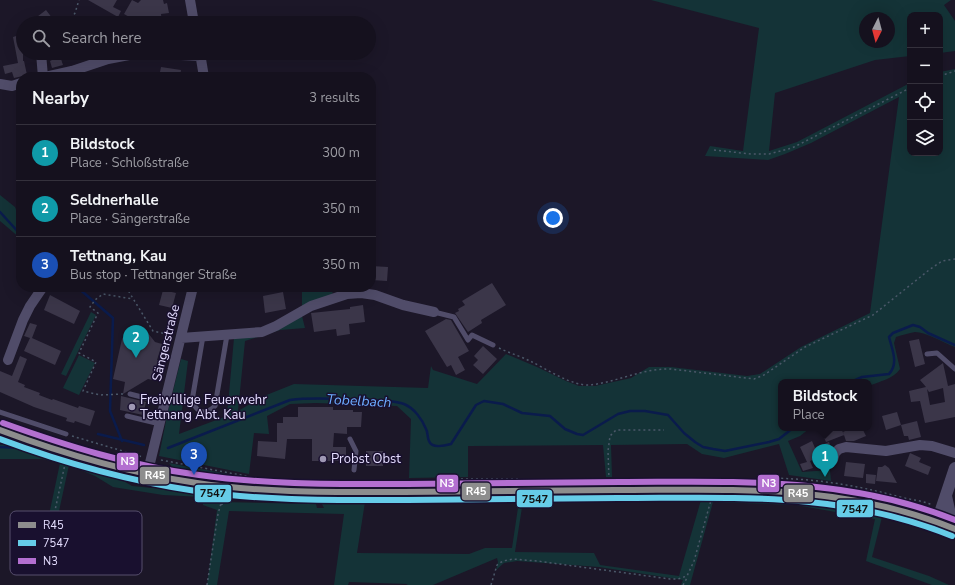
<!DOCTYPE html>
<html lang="en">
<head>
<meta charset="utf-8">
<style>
  :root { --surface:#15111e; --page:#1e1a27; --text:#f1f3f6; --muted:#9d9da4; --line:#34313c; --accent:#8c9099 }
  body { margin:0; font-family:"Nunito Sans",sans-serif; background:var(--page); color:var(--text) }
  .controls { position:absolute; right:12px; top:12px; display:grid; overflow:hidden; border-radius:8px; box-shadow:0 4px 16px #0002 }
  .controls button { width:36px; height:36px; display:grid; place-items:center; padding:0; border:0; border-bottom:1px solid var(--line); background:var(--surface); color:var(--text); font:20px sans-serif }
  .compass { position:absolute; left:859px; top:12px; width:36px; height:36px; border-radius:50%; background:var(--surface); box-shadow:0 4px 16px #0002; rotate:186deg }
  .you { position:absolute; left:553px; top:218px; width:14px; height:14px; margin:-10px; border:3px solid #fff; border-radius:50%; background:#1a73e8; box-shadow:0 0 0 6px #1a73e833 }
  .badge { display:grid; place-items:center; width:26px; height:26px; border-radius:50%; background:var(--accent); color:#fff; font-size:13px; font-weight:700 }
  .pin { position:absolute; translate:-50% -33px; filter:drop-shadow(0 1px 2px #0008) }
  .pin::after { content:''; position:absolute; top:21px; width:14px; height:12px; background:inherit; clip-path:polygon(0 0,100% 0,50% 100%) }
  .popup { position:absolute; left:778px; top:379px; width:94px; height:52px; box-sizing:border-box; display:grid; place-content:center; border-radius:8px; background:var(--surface); filter:drop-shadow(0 1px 3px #0005); font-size:13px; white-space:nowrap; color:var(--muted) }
  .popup b { font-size:15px; color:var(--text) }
  .popup::after { content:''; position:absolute; left:50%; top:100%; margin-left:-8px; border:8px solid transparent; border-top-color:var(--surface) }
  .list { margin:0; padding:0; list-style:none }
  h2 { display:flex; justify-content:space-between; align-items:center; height:52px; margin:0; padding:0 16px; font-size:17px }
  h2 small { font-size:13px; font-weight:400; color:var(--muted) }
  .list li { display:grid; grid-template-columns:26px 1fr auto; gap:12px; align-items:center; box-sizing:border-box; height:56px; padding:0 16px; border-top:1px solid var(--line) }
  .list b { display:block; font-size:15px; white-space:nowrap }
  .list p { margin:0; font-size:13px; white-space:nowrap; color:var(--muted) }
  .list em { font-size:13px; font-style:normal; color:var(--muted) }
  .icon { flex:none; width:22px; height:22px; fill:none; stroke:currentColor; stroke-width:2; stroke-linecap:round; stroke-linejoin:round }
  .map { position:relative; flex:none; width:955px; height:585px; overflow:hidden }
  .search { position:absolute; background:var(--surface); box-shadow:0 4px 16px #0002; left:16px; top:16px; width:360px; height:44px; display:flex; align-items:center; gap:10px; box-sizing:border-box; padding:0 14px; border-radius:22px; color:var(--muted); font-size:15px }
  .panel { position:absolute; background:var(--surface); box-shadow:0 4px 16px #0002; left:16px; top:72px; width:360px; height:220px; border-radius:16px }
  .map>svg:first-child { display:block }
  .green { fill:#143337; fill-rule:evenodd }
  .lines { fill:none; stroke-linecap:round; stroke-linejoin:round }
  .stream { stroke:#0a1b4c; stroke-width:2.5 }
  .building { fill:#3b3649; fill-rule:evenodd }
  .path { stroke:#4b5869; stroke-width:1.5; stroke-dasharray:2 3; stroke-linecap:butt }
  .service { stroke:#504c69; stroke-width:5 }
  .minor { stroke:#504c69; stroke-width:10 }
  .tertiary { stroke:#504c69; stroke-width:12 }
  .secondary { stroke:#55506e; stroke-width:14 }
  .bus-1-casing { stroke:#19102f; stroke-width:9 }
  .bus-2-casing { stroke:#19102f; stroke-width:9 }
  .bus-3-casing { stroke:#19102f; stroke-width:9 }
  .bus-1 { stroke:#8d8d8d; stroke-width:6 }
  .bus-2 { stroke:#66cce8; stroke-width:6 }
  .bus-3 { stroke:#b36fd0; stroke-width:6 }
  .poi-dot { fill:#9f98b4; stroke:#19102f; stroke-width:1.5 }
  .labels { text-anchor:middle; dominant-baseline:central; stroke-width:3; stroke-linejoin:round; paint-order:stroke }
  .street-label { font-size:13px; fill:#e5deff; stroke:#19102f }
  .poi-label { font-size:13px; fill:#e5deff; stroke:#19102f; text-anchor:start }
  .water-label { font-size:14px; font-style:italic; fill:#6cacff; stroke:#19102f }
  .key { fill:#19102f; stroke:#564e6d; stroke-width:1 }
  .key-label { font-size:11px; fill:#e5deff }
  .line-badge { stroke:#19102f; stroke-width:1.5 }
  .badge-label { font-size:11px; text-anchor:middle; font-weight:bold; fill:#fff }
  .pale-badge-label { font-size:11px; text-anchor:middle; font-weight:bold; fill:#111 }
</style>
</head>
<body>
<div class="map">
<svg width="955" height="585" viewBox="0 0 955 585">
  <rect width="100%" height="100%" fill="#1c1728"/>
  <!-- green -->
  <path class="green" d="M651,0H951L944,5L955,21V51L940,53V15H910V56L875,60L775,93L769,151L797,142L910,83V153H940V72L955,69V347C944,343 926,332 915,332C909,333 902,335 896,337L894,343L900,369C893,379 880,381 869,386V382H781V428H810L800,436L788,441L802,472L830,470L831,481L789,475L779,444L724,458L702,454L687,444L611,445L612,477H606L603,445L468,446V477L409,478L411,419L397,406L316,403L290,404L267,416L269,434L254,433L249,474L159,456L168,411L181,359L188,361L179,434L227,416L234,338L302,316L305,328L280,330L245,341L238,411L264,396L294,384L428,388L431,366L433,370L477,384L506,354L537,367L566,381L579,386H595L631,378L649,367H671L747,376L760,374L801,347L870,313L899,97L811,143L785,154L768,160L705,156L710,146L743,151L759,28ZM865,18H889V42H865Z
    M0,195L15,207L21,223V245L18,244L20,238L0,221Z
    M302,287H332L333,299L302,310Z
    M91,312L96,315L66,376L61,374Z
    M79,355L95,363L79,395L63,388Z
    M8,439L61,459L60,463L69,465L70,461L120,479L132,486L152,488L167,485L221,492V502L316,504L317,508H324L322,504L325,500L329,499L715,495L812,499L849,504L883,513L872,557L929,576L949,585H932L866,561L875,519L796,505L713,502L690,585H681L683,580L599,567L517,561L504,563L496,570L498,562L497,558L433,585H406L408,584L349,582L348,585H334L344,514L229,511L217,585H207L217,510L203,505V497L163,495L113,487L95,476L69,465L48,562L41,553L60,463L42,459H0V445L4,444ZM701,500L679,576L600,565L594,553L515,552L523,501ZM519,501L512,548H485L469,554L357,553L365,502Z
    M169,463L254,479L314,484V487L249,484L210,477L209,473L174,469Z
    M731,480H780L822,483L821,490L612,485V481Z
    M501,481H608V485L334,487L332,483Z
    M826,484C852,487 876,492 901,500V502L898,503L825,490Z
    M226,493L311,498L308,501L226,498Z"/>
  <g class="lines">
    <!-- stream -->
    <path class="stream" d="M0,212L21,235
      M77,287L113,318L110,411L122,441
      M851,382L862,377L889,374C899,364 892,349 889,337L893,333L913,325L920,327L928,333L955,345
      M98,434L144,445
      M0,447L21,448
      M168,448L290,400C314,397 339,399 364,400C377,400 392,400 404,404C414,408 422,419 426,429C428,432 427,437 429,441C432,449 444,446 451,444L476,405L484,401L503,404L522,413L550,416L565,429L577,434L583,435L618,414L630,411H645L668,415L684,433L695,442L703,447L713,449L725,451L769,442L779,439L793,428"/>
  </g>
  <!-- building -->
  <path class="building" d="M88,0H117L113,7L121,11L118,17Z
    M132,0L138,3L141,0H163L164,4L167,3L169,13L161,14L162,23H132L131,18L124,14Z
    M46,10L56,23H29Z
    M23,34V61H24L27,75L14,78L12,72L5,74L3,66L18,63L13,37Z
    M52,53H74V55L61,59L63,65L52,68L50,61L54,59Z
    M161,67L181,70L180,77H159Z
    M371,266L388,267L387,281L371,280Z
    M492,283L506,305L481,320L482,323L468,332L455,313L459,311L458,309L465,305L462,301Z
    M163,290L176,293L172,308L159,305Z
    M283,292L286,309L265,313L263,296Z
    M50,295L80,311L74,324L44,310Z
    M363,305L365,322L349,324L350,334L337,336L336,329L314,332L311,313L350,309V307Z
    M446,319L451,320L469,351L458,357L465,370L456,375L451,365L447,367L425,331Z
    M30,323L37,325L32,338L61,351L55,365L24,351L30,338L24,336Z
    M130,330L148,333L155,342L162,344L157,360H158L153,380L148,379L123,394L125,382L113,379L122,339L124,336L129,337Z
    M919,339L925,364L915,367L909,341Z
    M483,346L497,359L483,374L473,365L478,360L474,356Z
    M20,356L27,359L18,382L25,385L24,387L40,393L39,395L52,400L53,399L78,408L79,406L95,411L90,426L75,421L74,423L66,421L67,418L34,407L0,392V371L12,376Z
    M943,363L948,386L955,384V417L925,423L920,401L911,402L909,391L926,387L920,380ZM943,388L945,402L930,405L927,389L929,392Z
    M121,396L146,402L143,415L120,410Z
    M298,407H333V410H353V412H362L361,427H347V434L334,433L333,447H346V461H312V439H287L285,459L257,456L258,441L277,442V423H283V417H298Z
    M897,412L901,425L886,430L882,416Z
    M917,421L921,437L909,440L908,436H904L901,425Z
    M820,428H841L844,435L826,442Z
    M852,428H862L866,436L854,441H846L843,432Z
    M812,441L815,448L829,442L831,448L829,450L818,455L819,457L810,461L813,468L803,471L800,464L807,462L800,447Z
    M366,451H383V466H366Z
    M910,453L921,458L919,462L931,467L928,475L905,466Z
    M846,462L865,464L863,478L844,476Z
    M885,465L889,468L897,483L876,481L878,467H882Z
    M866,474L876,475L875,484L866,483Z"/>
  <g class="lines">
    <!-- path -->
    <path class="path" d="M69,23L75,13L79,0
      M940,76L955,71
      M714,150L751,154H769L792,148L910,88
      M126,287L153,331L171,335
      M499,348C509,353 520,356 530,361C547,369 571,386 590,385C617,382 643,368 671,369L754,379L764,375L805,347L873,315L929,270L942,261L955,259
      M123,394L100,395L83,391L96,362L79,353L98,313L90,307L95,300L103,294L133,299
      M72,436L143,457
      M161,460L251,477
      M761,478C810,478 852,484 900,497C911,500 921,500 932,505
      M441,479H519
      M609,480L608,451L610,436L616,430H664
      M221,505L227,501L235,499
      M45,557L65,464
      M207,585L218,514L223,496
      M491,585L497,565L503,561L513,559L537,561L670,579H678L687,576L694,561L711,500
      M683,585L687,578"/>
    <!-- service -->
    <path class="service" d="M434,312L454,317L468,340L472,335L493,345
      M203,336L192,401C198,414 205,415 215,406L227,335
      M927,354L937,353L955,369
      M130,394L165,403
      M0,412L66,434
      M127,416L160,424
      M350,439L356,451L354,470"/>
    <!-- minor -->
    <path class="minor" d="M190,0L194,23
      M41,53L43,77
      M200,53L204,77
      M45,77L72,71L108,59L129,55L162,54L200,56
      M0,84L12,86L21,83
      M181,338L262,332L276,326L311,306L347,294L361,293L375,295L403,305L434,312
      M8,360L23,320L30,306L43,287
      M833,460L835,453L839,449L846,447L886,451L920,445L932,446L955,453
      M147,475L193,287"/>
    <!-- tertiary -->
    <path class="tertiary" d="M946,496L953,528
      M936,521L941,510L955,468"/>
    <!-- secondary -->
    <path class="secondary" d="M0,430C104,472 209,491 321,492L706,490C736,490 765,490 795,492C848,496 905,507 955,529"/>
    <defs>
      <path id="bus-1" d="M0,430C64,454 129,473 197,483C264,493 333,492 401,492C472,491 543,491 615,490C734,490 842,483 955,529"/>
      <path id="bus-2" d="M0,439C64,463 129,481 196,491C265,501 335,500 404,500C475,499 546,499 618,498C735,498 841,491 952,536"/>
      <path id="bus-3" d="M3,423C67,446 131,466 199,475C268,485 338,484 407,484C478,483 549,483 620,482C736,482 845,476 955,520"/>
    </defs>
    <!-- bus-1 casing -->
    <use href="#bus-1" class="bus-1-casing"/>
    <!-- bus-2 casing -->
    <use href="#bus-2" class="bus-2-casing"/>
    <!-- bus-3 casing -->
    <use href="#bus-3" class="bus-3-casing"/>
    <!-- bus-1 -->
    <use href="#bus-1" class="bus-1"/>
    <!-- bus-2 -->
    <use href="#bus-2" class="bus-2"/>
    <!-- bus-3 -->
    <use href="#bus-3" class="bus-3"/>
  </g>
  <!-- markers -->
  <g class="poi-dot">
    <circle cx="132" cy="407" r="4"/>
    <circle cx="323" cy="459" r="4"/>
  </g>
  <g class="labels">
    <!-- street labels -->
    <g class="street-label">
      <text transform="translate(166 343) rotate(-76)">Sängerstraße</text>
    </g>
    <!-- poi labels -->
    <g class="poi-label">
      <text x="140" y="400">Freiwillige Feuerwehr<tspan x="140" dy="15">Tettnang Abt. Kau</tspan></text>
      <text x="331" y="459">Probst Obst</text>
    </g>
    <!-- water labels -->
    <g class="water-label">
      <text transform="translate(359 401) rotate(3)">Tobelbach</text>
    </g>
  </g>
  <!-- legend -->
  <rect x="10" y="511" width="132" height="64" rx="6" class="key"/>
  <rect x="18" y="522" width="18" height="6" fill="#8d8d8d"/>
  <rect x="18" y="540" width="18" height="6" fill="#66cce8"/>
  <rect x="18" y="558" width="18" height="6" fill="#b36fd0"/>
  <g class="key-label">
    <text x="43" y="529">R45</text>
    <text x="43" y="547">7547</text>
    <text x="43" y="565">N3</text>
  </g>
  <g class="line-badge">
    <rect x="116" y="452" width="23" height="19" rx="4" fill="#b36fd0"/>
    <rect x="139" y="466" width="31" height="19" rx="4" fill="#8d8d8d"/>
    <rect x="757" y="474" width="23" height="19" rx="4" fill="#b36fd0"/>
    <rect x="436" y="474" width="23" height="19" rx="4" fill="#b36fd0"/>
    <rect x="461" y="482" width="30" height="19" rx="4" fill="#8d8d8d"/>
    <rect x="194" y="484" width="38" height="19" rx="4" fill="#66cce8"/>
    <rect x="783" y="484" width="31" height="19" rx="4" fill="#8d8d8d"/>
    <rect x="516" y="489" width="37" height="19" rx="4" fill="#66cce8"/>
    <rect x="836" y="499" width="38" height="19" rx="4" fill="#66cce8"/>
  </g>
  <g class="badge-label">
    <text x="128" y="465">N3</text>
    <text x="155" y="479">R45</text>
    <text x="769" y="487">N3</text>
    <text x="447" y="487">N3</text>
    <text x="476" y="495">R45</text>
    <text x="798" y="497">R45</text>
  </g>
  <g class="pale-badge-label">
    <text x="213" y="497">7547</text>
    <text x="535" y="503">7547</text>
    <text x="855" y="513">7547</text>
  </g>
</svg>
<div class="controls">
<button>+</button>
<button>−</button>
<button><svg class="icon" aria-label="locate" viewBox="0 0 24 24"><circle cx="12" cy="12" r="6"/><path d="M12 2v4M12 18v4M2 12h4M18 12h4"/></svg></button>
<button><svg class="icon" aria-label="layers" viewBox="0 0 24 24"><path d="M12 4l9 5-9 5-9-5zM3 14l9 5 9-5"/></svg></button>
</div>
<svg class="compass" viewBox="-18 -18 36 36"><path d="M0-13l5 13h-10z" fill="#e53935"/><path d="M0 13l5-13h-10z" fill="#9d9da4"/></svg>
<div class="you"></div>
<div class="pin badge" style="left:825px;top:477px;background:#0f9aa8">1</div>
<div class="popup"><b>Bildstock</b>Place</div>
<div class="pin badge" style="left:136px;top:358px;background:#0f9aa8">2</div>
<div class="pin badge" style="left:194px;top:475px;background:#1a4fb4">3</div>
<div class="search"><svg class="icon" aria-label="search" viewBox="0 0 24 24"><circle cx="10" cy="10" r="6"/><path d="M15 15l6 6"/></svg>Search here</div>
<section class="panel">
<h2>Nearby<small>3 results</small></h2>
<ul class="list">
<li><span class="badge" style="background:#0f9aa8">1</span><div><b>Bildstock</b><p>Place · Schloßstraße</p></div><em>300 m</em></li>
<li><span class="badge" style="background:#0f9aa8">2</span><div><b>Seldnerhalle</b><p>Place · Sängerstraße</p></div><em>350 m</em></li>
<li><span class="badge" style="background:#1a4fb4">3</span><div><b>Tettnang, Kau</b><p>Bus stop · Tettnanger Straße</p></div><em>350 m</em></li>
</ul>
</section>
</div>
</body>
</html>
